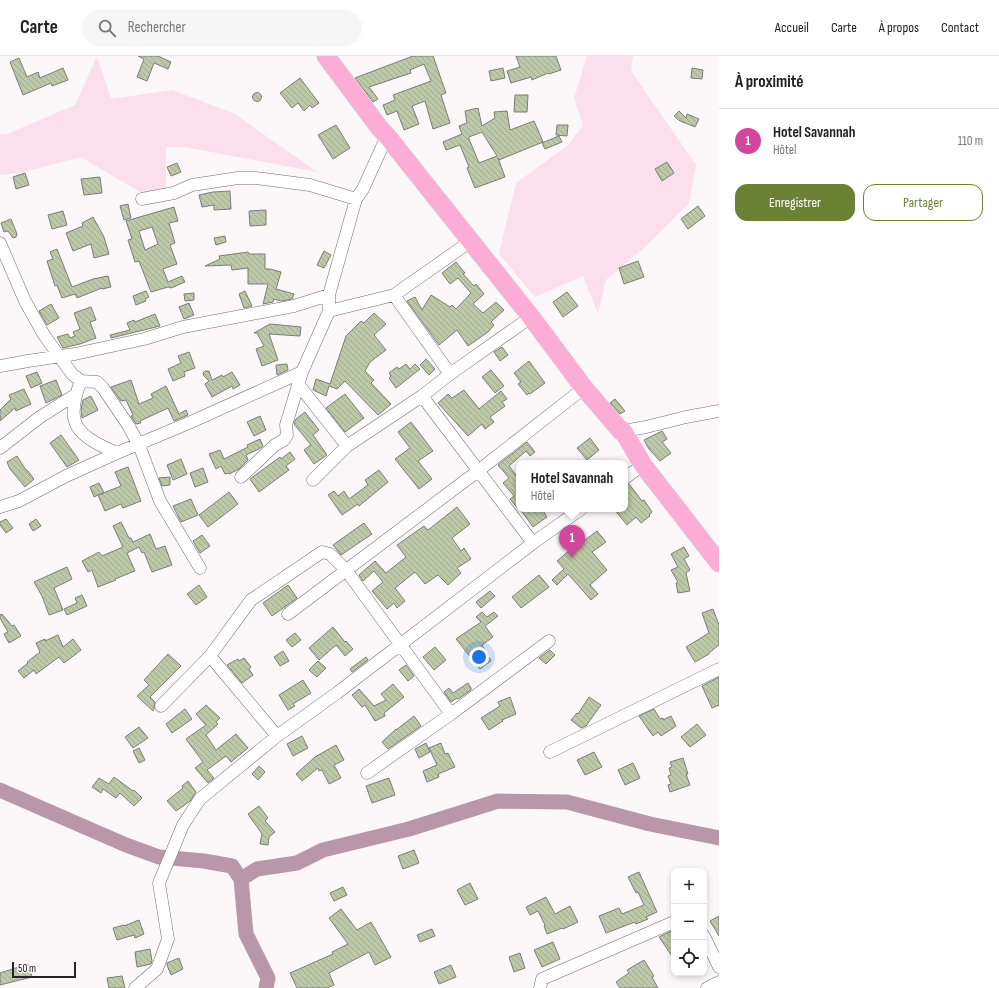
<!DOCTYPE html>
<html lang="fr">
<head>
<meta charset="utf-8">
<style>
  :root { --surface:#fff; --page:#f6f6f6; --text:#222; --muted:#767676; --line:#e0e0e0; --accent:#6b8235 }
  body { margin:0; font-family:"Sofia Sans Condensed",sans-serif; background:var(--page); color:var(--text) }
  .controls { position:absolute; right:12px; bottom:12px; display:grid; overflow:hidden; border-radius:8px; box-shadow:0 2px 6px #0003 }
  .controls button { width:36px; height:36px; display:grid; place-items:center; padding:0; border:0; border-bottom:1px solid var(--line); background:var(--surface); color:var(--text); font:20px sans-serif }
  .scale { position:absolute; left:12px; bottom:10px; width:64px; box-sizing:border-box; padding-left:4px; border:2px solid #262425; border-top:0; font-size:11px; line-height:14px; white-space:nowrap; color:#262425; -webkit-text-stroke:3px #fcf7f9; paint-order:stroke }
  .you { position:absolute; left:479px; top:601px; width:14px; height:14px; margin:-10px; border:3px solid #fff; border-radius:50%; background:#1a73e8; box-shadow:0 0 0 6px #1a73e833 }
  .badge { display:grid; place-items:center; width:26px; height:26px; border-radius:50%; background:var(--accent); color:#fff; font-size:13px; font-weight:700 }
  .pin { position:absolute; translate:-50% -33px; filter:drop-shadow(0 1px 2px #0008) }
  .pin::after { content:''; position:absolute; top:21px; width:14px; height:12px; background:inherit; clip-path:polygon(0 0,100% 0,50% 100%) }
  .popup { position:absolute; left:516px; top:404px; width:112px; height:52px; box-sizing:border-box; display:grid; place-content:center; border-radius:8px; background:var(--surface); filter:drop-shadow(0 1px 3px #0005); font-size:13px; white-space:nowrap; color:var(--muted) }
  .popup b { font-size:15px; color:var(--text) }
  .popup::after { content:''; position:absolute; left:50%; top:100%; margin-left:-8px; border:8px solid transparent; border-top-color:var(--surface) }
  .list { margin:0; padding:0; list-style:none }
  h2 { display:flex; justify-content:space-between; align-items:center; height:52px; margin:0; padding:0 16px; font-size:17px }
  h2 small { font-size:13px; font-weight:400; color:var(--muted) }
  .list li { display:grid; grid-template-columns:26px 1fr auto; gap:12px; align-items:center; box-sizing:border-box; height:64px; padding:0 16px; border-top:1px solid var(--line) }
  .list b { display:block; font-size:15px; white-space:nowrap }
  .list p { margin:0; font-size:13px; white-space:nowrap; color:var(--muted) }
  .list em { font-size:13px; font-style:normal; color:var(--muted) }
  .actions { display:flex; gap:8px; padding:12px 16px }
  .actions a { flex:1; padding:9px 0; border:1px solid var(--accent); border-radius:12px; text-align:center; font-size:14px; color:var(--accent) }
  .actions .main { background:var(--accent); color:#fff }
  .icon { flex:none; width:22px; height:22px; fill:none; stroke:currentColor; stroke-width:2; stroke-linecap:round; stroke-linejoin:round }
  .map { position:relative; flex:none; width:719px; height:932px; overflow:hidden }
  header { display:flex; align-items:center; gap:24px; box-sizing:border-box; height:56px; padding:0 20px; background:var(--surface); border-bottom:1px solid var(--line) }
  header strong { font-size:19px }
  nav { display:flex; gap:22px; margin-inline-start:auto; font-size:14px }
  .search { width:280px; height:36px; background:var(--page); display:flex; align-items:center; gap:10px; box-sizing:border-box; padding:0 14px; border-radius:22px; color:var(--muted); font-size:15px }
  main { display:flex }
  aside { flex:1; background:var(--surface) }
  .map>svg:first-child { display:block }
  .grass { fill:#fbdfec }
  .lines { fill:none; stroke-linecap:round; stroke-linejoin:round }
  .river { stroke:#ba97a8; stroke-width:15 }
  .building { fill:url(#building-back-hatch); stroke:#7c7d79; fill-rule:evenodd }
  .minor-casing { stroke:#716c6e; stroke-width:13 }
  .highway-casing { stroke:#d4d3d3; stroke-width:19 }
  .minor { stroke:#fff; stroke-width:12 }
  .highway { stroke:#fcadd6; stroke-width:18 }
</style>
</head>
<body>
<header>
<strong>Carte</strong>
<div class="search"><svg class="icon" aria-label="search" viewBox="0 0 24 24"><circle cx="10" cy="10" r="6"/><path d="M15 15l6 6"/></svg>Rechercher</div>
<nav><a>Accueil</a><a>Carte</a><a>À propos</a><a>Contact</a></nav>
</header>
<main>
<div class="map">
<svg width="719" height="932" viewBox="0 0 719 932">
  <defs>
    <pattern id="building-back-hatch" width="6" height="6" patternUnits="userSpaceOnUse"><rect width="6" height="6" fill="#bcc8a7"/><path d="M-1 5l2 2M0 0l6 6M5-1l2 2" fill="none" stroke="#a1ac90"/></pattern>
  </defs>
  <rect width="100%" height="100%" fill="#fcf7f9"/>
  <!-- grass -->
  <path class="grass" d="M97,0L111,43L172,34L235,58L317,116L185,91H166V140L145,139L81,101L24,116L0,119V78H7L75,49Z
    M587,0H633L631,15L696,109L689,147L645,191L606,224L598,258L583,220L535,241L499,198L516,127L567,90L583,70L574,42Z"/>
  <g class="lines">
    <!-- river -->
    <path class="river" d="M0,734L126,789L159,801L204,805L232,810L241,823L246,878L268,922L266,932
      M241,823L257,813L297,807L323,794L409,773L498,745L567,746L650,768L719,782"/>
  </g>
  <!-- building -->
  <path class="building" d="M138,0H158L171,6L168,13L154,7L147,25L137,21L144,3Z
    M413,0H433L446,37L441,39L450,67L433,73L425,45L412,50L419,68L404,74L397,55L387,59L383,49L395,44L393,39L431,25L424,8L410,14L411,17L369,31L378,43L373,46L355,22Z
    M516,0H556L561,14L549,18L548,17L532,24L531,21L511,27L507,15L520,11Z
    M19,2L27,21L38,16L40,22L63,12L68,24L52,30L51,27L23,39L10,6Z
    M503,12L505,22L491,25L489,15Z
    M692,12L703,14L702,23L691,22Z
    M300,22L319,47L312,52L310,49L304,55L298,47L292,52L280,37Z
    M252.5 41a4.5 4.5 0 1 1 9 0a4.5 4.5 0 1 1-9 0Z
    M515,39H528L527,56H514Z
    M478,52L482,70L495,62L494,56L507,55L510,74L534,65L543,86L499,104L498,102L505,121L475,132L467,112L469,111L460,89L446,94L443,86L462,78L459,70L467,67L465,55ZM482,76L497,100L479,107L469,83V81Z
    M679,55L686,62L687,58L699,63L695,71L680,65L674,60Z
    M336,69L350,92L333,103L318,79Z
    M557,69H568L567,80L556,79Z
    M559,80L562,86L545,93L542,87Z
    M667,106L674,117L662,125L655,113Z
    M177,107L181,116L171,120L167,111Z
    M25,117L29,129L16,133L13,121Z
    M100,121L102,137L84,139L81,123Z
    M230,135L231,153L214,154V149L202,151L199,139L213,136Z
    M128,148L131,162L124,164L120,150Z
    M698,150L705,160L688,173L681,163Z
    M174,151L178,165L169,167L175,187L170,189L177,208L163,213L168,226L182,220L185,226L171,232L168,231L151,236L139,205L135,206L128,184L132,183L126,165ZM152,171L158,188L145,194L139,175Z
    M266,154V169L250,170L249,155Z
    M63,155L67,169L52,173L48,159Z
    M93,161L104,181L109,198L94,202L91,188L73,195L66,177L83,170L82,167Z
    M11,163L17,178L16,181L13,182L8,175L4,176L1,167Z
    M225,180L226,186L216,189L214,182Z
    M57,193L72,231L93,223L108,220L111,231L102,233V232L77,242L75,238L62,242L57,229L55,230L47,205L53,203L50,196Z
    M324,195L331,199L324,212L317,209Z
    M248,196L249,198H265V213H270L281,216L276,233L294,238L292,243L281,245L274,243L273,246L263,248L268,228H248V212L232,214L231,209L205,210L220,203L219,200Z
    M638,205L644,221L624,228L619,212Z
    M456,206L465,217L463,218L474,230L476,228L484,238L473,248L483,257L496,246L504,254L491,266L494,269L488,276L468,290L457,274L439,289L407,245L415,241L422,254L431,239L450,251L452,249L456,253L471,237L458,222L450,228L442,217Z
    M146,235L149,241L145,243L146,245L136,249L133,240Z
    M245,235L252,250L244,252L239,238Z
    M567,236L578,250L563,261L553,246Z
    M194,237V244L185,245L184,238Z
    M189,247L194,259L184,263L179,251Z
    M51,248L59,262L47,269L39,255Z
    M91,251L96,264L90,266L96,282L80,288L63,292L57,281L68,278L70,282L75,280L73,276L80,273L74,257Z
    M374,257L386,268L374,279L386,294L370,306L365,315L374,324L371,327L391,348L378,359L345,325L337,333L329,330L326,340L313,334L316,323L330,328L346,280L361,265L364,267Z
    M155,258L160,270L111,282L110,279L130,274L127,267L134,264L135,266Z
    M270,268L301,271L300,280L269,278L278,304L262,310L256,293L264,290L257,277H254Z
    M502,291L508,299L500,305L494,296Z
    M189,296L195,312L184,316L185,320L173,325L168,313L181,307L178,300Z
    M426,303L435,313L429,319L420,309Z
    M529,305L545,327L530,338L529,337L527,339L518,328L521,326L514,317Z
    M287,308L288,314L277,319L276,309Z
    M406,308L410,313L415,308L420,313L396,332L389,322L391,320L389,317L397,311L399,313Z
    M491,314L504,330L495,337L482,321Z
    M205,315H209L212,324L222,319L223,321L232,316L240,329L233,333L232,330L212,341L205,328L209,325L204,320L203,317Z
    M37,316L42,327L31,332L26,320Z
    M56,324L62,339L46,347L40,330Z
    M131,324L139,348L153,342L151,338L166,330L179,358L186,354L188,359L174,365L168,352L140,365L141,367L136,368L131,360L133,359L126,344L121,345L111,331Z
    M24,333L31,348L16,355L15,352L0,365V354L11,343L9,339Z
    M464,334L479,353L501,335L507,343L502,346L505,350L490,361L494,366L485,373L482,368L468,380L438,347L448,338L452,342Z
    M345,338L364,362L345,376L326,352Z
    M91,340L98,354L82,362L81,353L83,344Z
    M615,343L625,355L620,358L610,347Z
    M305,356L319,374L313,379L327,399L314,408L304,394L311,389L294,368L296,363Z
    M260,360L266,374L254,380L247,366Z
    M411,366L433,395L418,405L432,423L419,433L395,403L410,392L398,376Z
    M662,375L667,383L662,386L671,397L660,405L649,393L644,384Z
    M61,379L79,404L67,411L50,387Z
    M590,382L599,394L587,404L577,392Z
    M260,383L263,390L259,393L246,399L248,404L239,413L229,418V417L225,418L221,410L216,413L209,398L220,394L224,403L248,391L247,389Z
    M527,386L535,396L530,400L526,395L509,410L519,423V454L510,443L514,440L503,427L509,422L498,409Z
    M290,396L295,403L286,410L289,414L259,436L250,423L280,401L281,403Z
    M17,400L26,414H27L34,423L25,431L10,413L7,406Z
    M181,403L187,418L173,424L167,409Z
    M128,411L141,445L123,452L121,448L105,455L98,439L94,441L90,431L99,427L104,437L98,439L121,430L115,416Z
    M203,412L208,426L195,431L190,417Z
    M379,414L388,426L359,450L358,448L342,459L328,439L334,435L338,440L344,435L349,443L368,429L365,424Z
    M170,421V429L162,430L159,422Z
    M629,428L642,445L644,444L652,456L649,459L650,460L641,467L636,461L627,469L614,453H625V429Z
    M229,436L238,448L208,471L199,459Z
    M191,443L198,459L181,466L173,450Z
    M457,451L470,468L452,482L461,495L464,492L471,503L457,512L461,517L448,529L438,519L425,528L415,516L395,532L405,545L397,552L394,547L387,553L372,535L383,526L374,515L363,525L359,519L375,505L386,517L406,501L397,489L424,470L428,474Z
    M520,453H542L547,461L533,471Z
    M6,463L13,472L6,477L0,469V466Z
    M36,463L41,470L33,475L29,468Z
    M121,466L129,482H131L133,486L150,478L156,493L165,490L172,509L152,516L144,496L142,497L139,491L127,497L135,515L115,523L116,524L98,531L92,514L88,516L82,505L99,496L102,500L123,491L113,470Z
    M364,467L372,478L341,499L333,489Z
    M570,474L581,487L597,475L606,486L592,496L607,514L590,529L598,538L591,544L568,518L557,529L552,524L564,513L557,505L571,493L561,481Z
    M202,479L210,490L200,497L193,485Z
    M684,491L689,500L684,503L690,514L686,517L690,535L678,537L676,527L678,526L671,514L678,511L671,498Z
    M67,511L72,523L54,532L63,554L49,559L42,540L34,526Z
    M539,519L549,531L521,552L512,541Z
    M199,529L207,541L196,549L187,538Z
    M288,529L297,542L272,560L263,547Z
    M490,535L495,540L481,552L476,546Z
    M82,539L87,550L67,559L64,553L77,547L75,542Z
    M713,553L719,569V589L709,597V598L695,606L686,591L709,577L702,557Z
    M482,556L487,561L494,556L498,560L485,570L493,581L482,589L491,605L480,613L456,583L481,566L476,561Z
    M2,558L12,570L14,569L21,580L9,587L4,578L8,576L0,562V559Z
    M333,571L345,586L346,585L353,593L345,600L336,589L319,604L309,592Z
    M295,577L301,584L292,591L286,584Z
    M58,579L63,591L73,583L81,594L64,607L59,601L36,618L34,614L24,622L18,615L28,607L27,606L40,596L36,587L45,583V585Z
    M435,591L446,604L434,614L423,601Z
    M550,594L555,599L546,608L539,602Z
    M283,595L289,605L280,610L274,601Z
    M168,598L181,610L150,641L155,646L154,653L153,655L137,640L149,629L144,624Z
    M366,601L368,604L352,616L350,613Z
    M244,602L251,611L249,613L253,619L242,627L227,609L238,603L239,605Z
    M318,605L326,612L317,621L309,614Z
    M406,609L414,620L408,625L399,614Z
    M719,621V649L712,652L702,630Z
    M303,624L311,637L293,648L295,650L288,654L279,639Z
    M468,627L471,632V634L458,643L457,642L451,646L444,636L449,632L453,637Z
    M393,628L404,641L384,657L385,660L375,665L365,649L362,651L352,639L359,633L374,650L386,644L381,638Z
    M510,641L516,658L502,664L503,665L489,674L481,662L500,650L498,646Z
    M589,641L601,649L586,670L581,672L571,664L577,657L578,658Z
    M206,649L220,662L216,666L218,668L206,679L216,694L236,678L248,692L231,706L226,700L207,714L214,722L208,727L195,712L203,706L186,683L206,669L196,658Z
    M185,653L192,663L172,677L166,668Z
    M654,653L660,663L663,662V664L671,660L676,670L661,680L658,676L653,680L639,660Z
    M414,660L421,670L388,693L382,686L396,673V674Z
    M697,668L706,679L690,691L681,681Z
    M139,671L148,682L133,692L125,681Z
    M302,680L308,692L293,700L287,688Z
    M426,687L430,696L419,702L415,693Z
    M441,687L445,698L448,697L455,711L438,718L439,721L427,726L423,715L437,709L429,692Z
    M336,689L344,704L334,709L341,722L329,728L322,714L319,715L318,712L302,725L296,718L315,701Z
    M139,692L145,704L139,707L133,695Z
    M594,696L602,711L585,719L577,704Z
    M683,702L688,718H686L690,729L670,736L668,729L671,728L668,720L671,719L669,712L672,711L670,706Z
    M633,707L640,722L625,729L618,714Z
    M259,710L265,716L258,724L252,718Z
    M114,721L133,735L134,734L142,742L134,750L120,737L116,742L103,733L101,737L92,731L99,722L109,728Z
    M389,722L395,739L372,747L366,730Z
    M188,725L196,736L190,745L176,755L167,745L183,732L182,730Z
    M259,750L268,762L265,765L275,776L269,781L268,789L260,788L262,778L248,758Z
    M414,794L419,807L403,813L398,800Z
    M639,816L657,856L646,861L648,863L636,868L635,866L606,877L599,860L619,852L622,858L644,849L638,836L636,837L628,821Z
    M470,827L478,843L465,849L457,834Z
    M343,831L347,839L334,845L330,837Z
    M546,841L555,858L570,850L578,866L563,873L562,872L547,878L544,870L545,869L538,855L530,859L526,851Z
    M341,853L357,874L371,866L391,901L375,909L369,896L329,917L334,929L327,932H297L290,917L333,898L332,896L348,888L329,862Z
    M719,860V880L710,865Z
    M139,864L144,878L135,882L134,879L117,884L113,872L124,869V870Z
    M432,873L435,880L420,886L417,879Z
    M674,874V903L659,881Z
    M553,886L560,903L542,911L534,894Z
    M150,893L152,905L151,908L137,911L135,896Z
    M520,897L525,912L514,916L509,901Z
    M179,902L183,913L171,919L167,909V907Z
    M644,904L654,920L652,921L658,932H620L616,926L629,917L627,914Z
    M28,908L32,921L0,929V917Z
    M451,909L456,921L439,928L434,916Z
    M122,920L125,932H109L107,922Z"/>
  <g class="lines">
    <defs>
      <path id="minor" d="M142,143L174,137L192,129L238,122H256L310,129L356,143
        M0,187L25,245L44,279L72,318L81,325L97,326L103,332L128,369L139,389L160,445L200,512
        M394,239L450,318
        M329,255L394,239L471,185
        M0,310L28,305L75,298L144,283L183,271L294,250L329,239
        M81,325C63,369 78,380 117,397
        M298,328L347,390
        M422,340L533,487
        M623,375L646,371L686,361L719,355
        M0,392L40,361L75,339
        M241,421L275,389L284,384L287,379L286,369L302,316L329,255V239L356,143L363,133L387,80
        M625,422L643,409
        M313,424L347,390L422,340L450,318L531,261
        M0,451L19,445L66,420L117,397L191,366L302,316
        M288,558L478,415L584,332
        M210,600L277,680
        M161,650L210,600L251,544L322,496L330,498L346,514L451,658L367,717
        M451,658L549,585
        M550,696L719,613
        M704,880L719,911
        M135,932L157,913L168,883L159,827L183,769L200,743L277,680L337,637L533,487L581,453
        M540,932L542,923L674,866
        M707,932L719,926"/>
      <path id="highway" d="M326,0L378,70L387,80L531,261L584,332L621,375H623L643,409L719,507"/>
    </defs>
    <!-- minor casing -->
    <use href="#minor" class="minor-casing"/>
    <!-- highway casing -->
    <use href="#highway" class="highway-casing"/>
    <!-- minor -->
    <use href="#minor" class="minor"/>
    <!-- highway -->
    <use href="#highway" class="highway"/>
  </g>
</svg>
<div class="controls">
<button>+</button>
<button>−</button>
<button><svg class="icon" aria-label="locate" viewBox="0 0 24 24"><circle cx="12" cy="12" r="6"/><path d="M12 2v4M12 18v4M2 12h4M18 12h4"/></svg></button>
</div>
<div class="scale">50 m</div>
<div class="you"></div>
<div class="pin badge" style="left:572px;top:502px;background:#d1479c">1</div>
<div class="popup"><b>Hotel Savannah</b>Hôtel</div>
</div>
<aside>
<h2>À proximité<small></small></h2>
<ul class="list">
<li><span class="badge" style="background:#d1479c">1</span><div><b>Hotel Savannah</b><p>Hôtel</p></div><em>110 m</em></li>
</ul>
<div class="actions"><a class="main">Enregistrer</a><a>Partager</a></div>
</aside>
</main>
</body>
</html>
